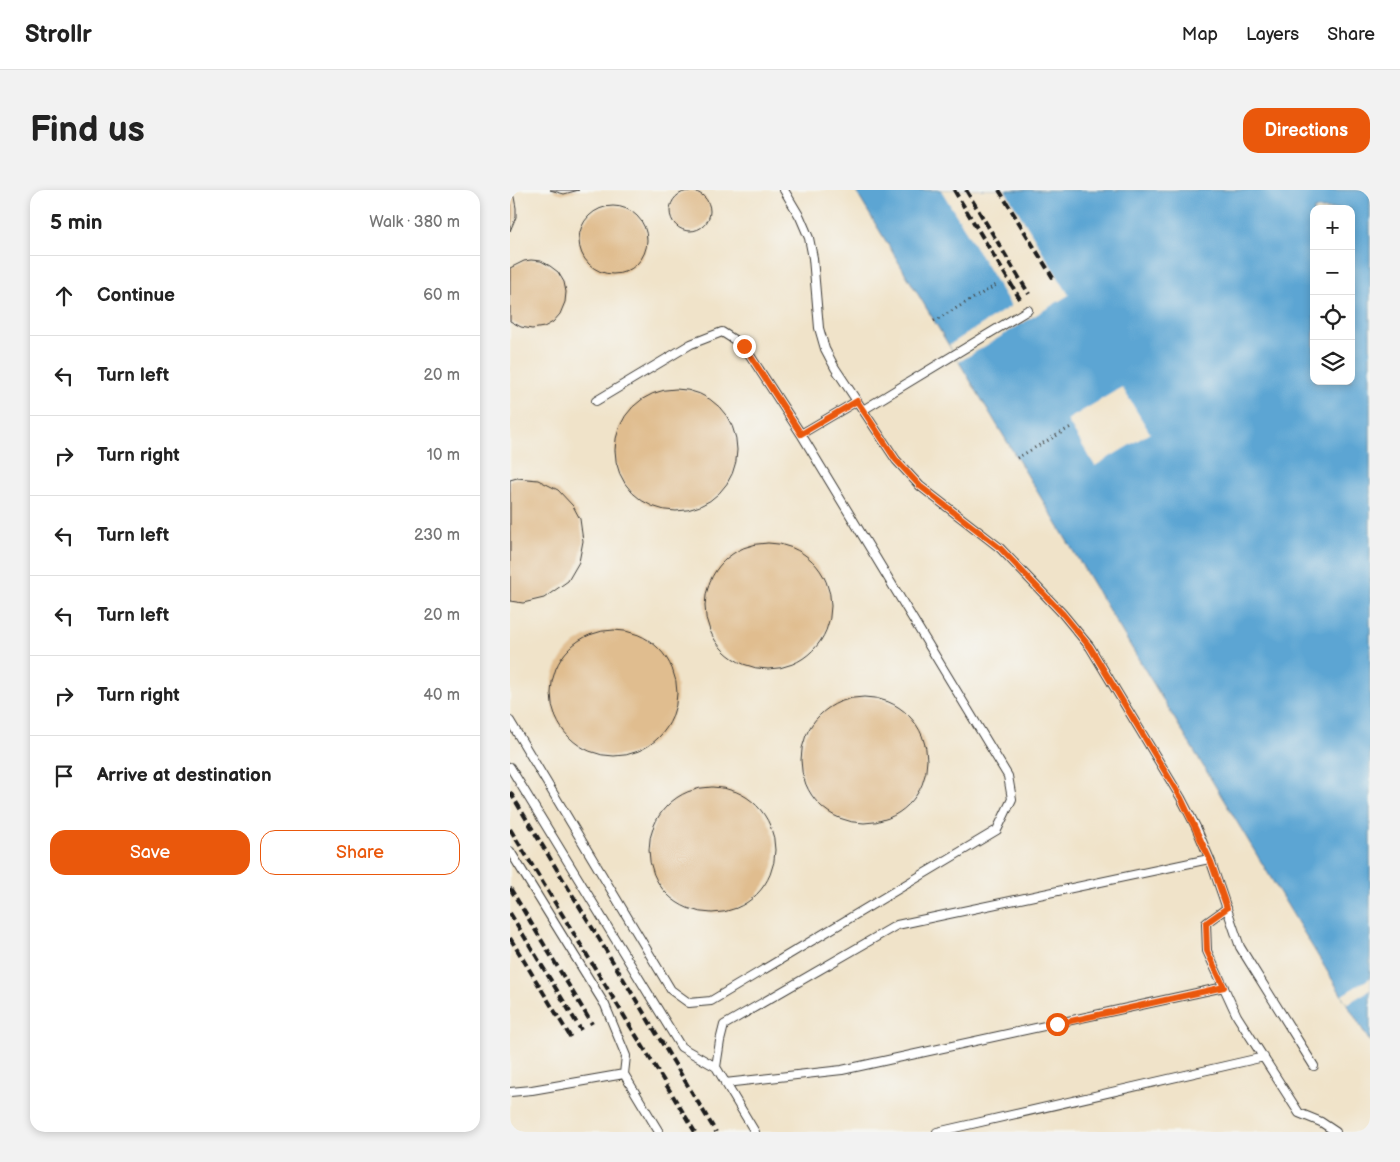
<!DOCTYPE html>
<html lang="en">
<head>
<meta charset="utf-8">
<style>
  :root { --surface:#fff; --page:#f2f2f2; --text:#222; --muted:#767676; --line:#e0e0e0; --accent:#ea580c }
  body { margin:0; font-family:"Balsamiq Sans",sans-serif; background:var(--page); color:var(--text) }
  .controls { position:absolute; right:15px; top:15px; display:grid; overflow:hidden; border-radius:10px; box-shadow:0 2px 8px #0003 }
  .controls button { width:45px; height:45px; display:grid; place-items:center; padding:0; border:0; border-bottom:1px solid var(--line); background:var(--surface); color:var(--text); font:25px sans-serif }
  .stop { position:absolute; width:15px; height:15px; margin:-11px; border:4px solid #ea580c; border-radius:50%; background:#fff }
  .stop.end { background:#ea580c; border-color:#fff; box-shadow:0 1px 5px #0008 }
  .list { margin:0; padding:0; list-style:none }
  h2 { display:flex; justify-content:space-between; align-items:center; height:65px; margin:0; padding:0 20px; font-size:21px }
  h2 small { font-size:16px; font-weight:400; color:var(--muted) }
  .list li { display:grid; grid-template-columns:32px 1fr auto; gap:15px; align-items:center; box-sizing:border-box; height:80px; padding:0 20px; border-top:1px solid var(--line) }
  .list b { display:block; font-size:19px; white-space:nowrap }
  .list em { font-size:16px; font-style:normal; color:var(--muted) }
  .actions { display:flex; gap:10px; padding:15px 20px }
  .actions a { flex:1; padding:11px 0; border:1px solid var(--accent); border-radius:15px; text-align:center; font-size:18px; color:var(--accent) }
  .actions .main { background:var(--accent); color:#fff }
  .icon { flex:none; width:28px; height:28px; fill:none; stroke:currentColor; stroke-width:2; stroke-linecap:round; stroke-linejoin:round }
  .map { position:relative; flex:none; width:860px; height:942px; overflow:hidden; border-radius:15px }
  header { display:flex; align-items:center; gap:30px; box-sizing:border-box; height:70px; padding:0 25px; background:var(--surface); border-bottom:1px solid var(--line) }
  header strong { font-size:24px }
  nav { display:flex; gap:28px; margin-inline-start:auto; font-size:18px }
  .intro { display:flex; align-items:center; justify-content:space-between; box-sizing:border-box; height:120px; padding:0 30px }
  h1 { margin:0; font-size:35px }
  .button { padding:12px 22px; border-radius:15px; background:var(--accent); color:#fff; font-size:18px; font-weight:700 }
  main { display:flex; gap:30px; padding:0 30px }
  aside { flex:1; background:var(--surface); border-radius:15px; box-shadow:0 2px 8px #0003 }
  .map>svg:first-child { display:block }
  .water { fill:#5ca5d3; stroke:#3c6078; fill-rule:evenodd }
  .pier { fill:#f0e3c9 }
  .building { fill:#e0bd8f }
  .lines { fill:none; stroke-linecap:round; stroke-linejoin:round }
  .lane-casing { stroke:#3c3a36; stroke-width:10 }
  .path { stroke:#3c3a36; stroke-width:3; stroke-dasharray:1 4; stroke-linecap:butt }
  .lane { stroke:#fff; stroke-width:8 }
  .rail { stroke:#1c1c1c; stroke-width:4; stroke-dasharray:8 4; stroke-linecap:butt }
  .route { stroke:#ea580c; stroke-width:6 }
</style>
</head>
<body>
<header>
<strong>Strollr</strong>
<nav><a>Map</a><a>Layers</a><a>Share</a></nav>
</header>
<div class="intro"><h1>Find us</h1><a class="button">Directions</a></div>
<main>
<aside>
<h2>5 min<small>Walk · 380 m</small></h2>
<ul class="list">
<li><svg class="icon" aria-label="ahead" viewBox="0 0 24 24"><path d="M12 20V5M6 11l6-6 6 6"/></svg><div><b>Continue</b></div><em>60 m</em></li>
<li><svg class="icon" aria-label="left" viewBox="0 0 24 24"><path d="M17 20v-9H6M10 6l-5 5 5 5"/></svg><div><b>Turn left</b></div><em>20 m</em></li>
<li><svg class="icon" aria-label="right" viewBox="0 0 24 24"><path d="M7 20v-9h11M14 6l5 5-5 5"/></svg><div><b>Turn right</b></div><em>10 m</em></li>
<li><svg class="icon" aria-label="left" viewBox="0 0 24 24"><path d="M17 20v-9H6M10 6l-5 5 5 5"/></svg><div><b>Turn left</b></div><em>230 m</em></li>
<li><svg class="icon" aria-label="left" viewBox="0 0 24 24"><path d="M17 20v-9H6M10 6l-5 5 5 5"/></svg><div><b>Turn left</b></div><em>20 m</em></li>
<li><svg class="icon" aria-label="right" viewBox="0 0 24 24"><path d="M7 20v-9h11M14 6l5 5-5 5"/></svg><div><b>Turn right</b></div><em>40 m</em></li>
<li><svg class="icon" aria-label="arrive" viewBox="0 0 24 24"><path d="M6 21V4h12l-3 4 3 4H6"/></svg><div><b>Arrive at destination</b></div></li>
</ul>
<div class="actions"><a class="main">Save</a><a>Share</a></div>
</aside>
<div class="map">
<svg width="860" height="942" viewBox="0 0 860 942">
  <rect width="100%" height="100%" fill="#f6f6f2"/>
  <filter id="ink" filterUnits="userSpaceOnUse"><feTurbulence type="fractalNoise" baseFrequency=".02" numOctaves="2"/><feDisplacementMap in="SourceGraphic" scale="10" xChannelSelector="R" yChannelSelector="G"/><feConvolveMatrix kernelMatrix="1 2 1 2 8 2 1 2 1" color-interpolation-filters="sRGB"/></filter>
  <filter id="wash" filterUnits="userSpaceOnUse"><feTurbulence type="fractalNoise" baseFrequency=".0096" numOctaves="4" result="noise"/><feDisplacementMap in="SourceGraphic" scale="20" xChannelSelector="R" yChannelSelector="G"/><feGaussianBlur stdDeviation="1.12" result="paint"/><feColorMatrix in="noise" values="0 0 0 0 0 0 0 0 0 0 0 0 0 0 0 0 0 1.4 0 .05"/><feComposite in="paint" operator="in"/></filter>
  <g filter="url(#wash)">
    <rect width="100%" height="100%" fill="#f0e3c9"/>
    <!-- water -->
    <path class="water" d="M345,0H860V852ZM804,19H841V191H804Z"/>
    <!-- pier -->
    <path class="pier" d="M431,0H495L559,105L449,172L439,155L501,116Z
      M612,197L640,243L585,276L557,230Z
      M860,788V800L837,814L832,805Z"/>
    <g id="blocks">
      <!-- building -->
      <path class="building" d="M0,0L4,7L6,18V27L0,41Z
        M40,0H69L54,4Z
        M160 21a20 20 0 1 1 40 0a20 20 0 1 1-40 0Z
        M69 50a34 34 0 1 1 68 0a34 34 0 1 1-68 0Z
        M21,70L31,71L40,76L48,82L54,92L56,102L55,112L50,124L43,132L34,137L22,139L11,137L0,131V78L14,71Z
        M105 260a61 61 0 1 1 122 0a61 61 0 1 1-122 0Z
        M7,288L28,290L48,300L63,316L70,329L73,351L69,372L58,391L34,408L13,413L0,411V290Z
        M195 416a63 63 0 1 1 126 0a63 63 0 1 1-126 0Z
        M41 503a63 63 0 1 1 126 0a63 63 0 1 1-126 0Z
        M291 570a63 63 0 1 1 126 0a63 63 0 1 1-126 0Z
        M139 660a63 63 0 1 1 126 0a63 63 0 1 1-126 0Z"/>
    </g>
  </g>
  <g filter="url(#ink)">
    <use href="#blocks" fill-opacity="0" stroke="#3c3a36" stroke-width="1"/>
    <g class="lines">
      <defs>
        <path id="lane" d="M274,0L290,27L299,48L303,68L309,138L315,159L325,178L386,270L410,296L490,358L552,423L580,457L671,608L686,637L701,672L730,757L804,876
          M86,211L181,154L212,142L234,156L291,244
          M353,220L518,120
          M0,531L161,800L179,813L201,811L487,640L502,609L498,586L291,244L347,211
          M0,577L171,857L206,877L245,942
          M0,661L95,815L116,866L114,884L22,900L0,902
          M717,718L696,733L697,761L727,826L789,923L811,932L826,942
          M206,877L210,851L214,835L387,735L699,669
          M114,884L149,942
          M215,893L332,880L714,797
          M427,942L754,867"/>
      </defs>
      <!-- lane casing -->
      <use href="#lane" class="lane-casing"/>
      <!-- path -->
      <path class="path" d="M424,131L488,94
        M507,268L561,237"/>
      <!-- lane -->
      <use href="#lane" class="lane"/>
      <!-- rail -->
      <path class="rail" d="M444,0L510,109
        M456,0L519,104
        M489,0L543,88
        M0,602L206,942
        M0,639L185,942
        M0,698L82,834
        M0,723L71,840
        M0,748L61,848"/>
    </g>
  </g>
  <g class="lines" filter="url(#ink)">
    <!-- route -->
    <path class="route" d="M234,156L291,244L347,211L386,270L410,296L490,358L552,423L580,457L671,608L701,672L717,718L696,733L697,761L714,797L547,834"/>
  </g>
</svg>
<div class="controls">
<button>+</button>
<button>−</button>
<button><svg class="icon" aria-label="locate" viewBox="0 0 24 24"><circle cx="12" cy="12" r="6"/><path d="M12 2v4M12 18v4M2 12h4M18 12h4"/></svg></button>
<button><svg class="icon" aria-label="layers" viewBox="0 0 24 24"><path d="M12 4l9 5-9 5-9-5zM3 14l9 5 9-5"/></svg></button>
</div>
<div class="stop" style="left:547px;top:834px"></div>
<div class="stop end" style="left:234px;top:156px"></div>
</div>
</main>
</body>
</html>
